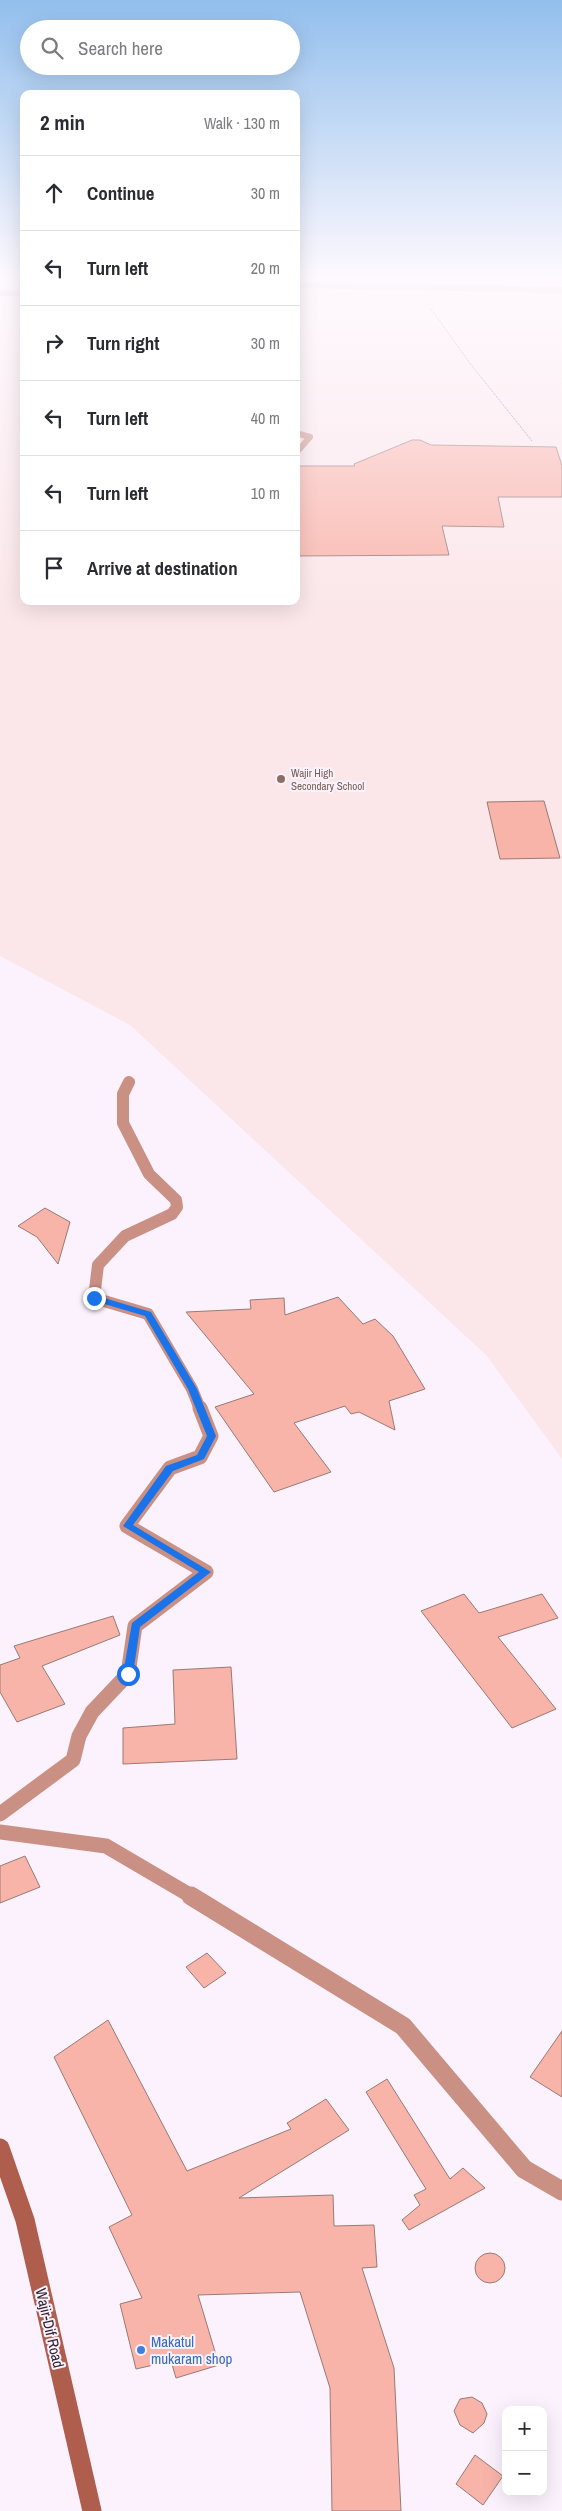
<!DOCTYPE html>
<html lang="en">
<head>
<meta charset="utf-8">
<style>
  :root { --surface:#fff; --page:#f7f7f7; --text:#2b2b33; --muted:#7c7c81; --line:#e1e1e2 }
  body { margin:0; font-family:"Archivo Narrow",sans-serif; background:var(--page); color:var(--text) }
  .controls { position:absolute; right:15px; bottom:15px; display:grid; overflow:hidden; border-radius:10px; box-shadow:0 5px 20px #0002 }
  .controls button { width:45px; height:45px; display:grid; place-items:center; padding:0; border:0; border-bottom:1px solid var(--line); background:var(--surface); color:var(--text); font:25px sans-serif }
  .stop { position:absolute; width:15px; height:15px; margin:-11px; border:4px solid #1a73e8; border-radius:50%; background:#fff }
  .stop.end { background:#1a73e8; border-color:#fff; box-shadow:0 1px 5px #0008 }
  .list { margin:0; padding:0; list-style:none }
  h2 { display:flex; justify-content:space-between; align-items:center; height:65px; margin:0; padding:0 20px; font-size:21px }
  h2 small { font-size:16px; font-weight:400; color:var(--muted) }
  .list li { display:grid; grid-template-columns:32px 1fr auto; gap:15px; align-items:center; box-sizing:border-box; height:75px; padding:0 20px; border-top:1px solid var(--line) }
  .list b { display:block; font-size:19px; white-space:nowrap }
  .list em { font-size:16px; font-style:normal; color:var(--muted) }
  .icon { flex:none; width:28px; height:28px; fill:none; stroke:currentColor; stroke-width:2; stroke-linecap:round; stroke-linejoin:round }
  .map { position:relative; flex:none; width:562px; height:2511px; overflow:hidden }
  .search { position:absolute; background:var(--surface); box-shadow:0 5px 20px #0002; left:20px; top:20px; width:280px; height:55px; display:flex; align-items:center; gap:12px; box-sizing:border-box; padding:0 18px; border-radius:28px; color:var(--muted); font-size:19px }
  .panel { position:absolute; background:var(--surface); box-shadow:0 5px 20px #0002; left:20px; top:90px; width:280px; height:515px; border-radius:10px }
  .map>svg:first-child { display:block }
  .education { fill:#fbe6e9 }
  .building { fill:#f9b4aa; stroke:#9b7974 }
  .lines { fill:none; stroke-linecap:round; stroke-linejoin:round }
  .path { stroke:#8c828d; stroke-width:1; stroke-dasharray:2.5 1; stroke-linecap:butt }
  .lane { stroke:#ca9083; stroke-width:6 }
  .street-far3 { stroke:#ca9083; stroke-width:6 }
  .street-far2 { stroke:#ca9083; stroke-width:12 }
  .street-far1 { stroke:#ca9083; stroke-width:15 }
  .street { stroke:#ca9083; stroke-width:19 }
  .secondary { stroke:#af5d4c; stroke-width:19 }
  .route { fill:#1a73e8 }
  .education-dot { fill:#8d6e63; stroke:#fcf2fd; stroke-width:2 }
  .shop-dot { fill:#3f7fe0; stroke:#fcf2fd; stroke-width:2 }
  .labels { text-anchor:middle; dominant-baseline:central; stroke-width:4; stroke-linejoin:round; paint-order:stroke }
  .far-education-label { font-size:11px; fill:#785e54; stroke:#fcf2fd; text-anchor:start }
  .near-street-label { font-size:15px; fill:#2c232d; stroke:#fcf2fd }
  .near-shop-label { font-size:15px; fill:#366cbe; stroke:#fcf2fd; text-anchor:start }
</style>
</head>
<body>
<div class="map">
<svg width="562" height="2511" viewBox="0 0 562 2511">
  <rect width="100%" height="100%" fill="#fcf2fd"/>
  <!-- education -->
  <path class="education" d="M296,289L562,292V1459L486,1355L130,1025L0,956V305L24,303V601H296Z"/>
  <!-- building -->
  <path class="building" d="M412,440H420L431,445L556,447L562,466V497H498L504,527L442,526L449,555L296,556V466H355L354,464Z
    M544,801L560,858L500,859L487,802Z
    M45,1208L70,1222L58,1264L37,1237L18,1226Z
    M338,1297L363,1324L375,1319L393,1336L425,1389L389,1401L395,1430L359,1412L351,1414L345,1406L294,1423L331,1472L274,1492L215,1407L254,1394L186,1312L251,1309L250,1300L284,1298L285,1315Z
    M464,1594L479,1613L542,1594L558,1618L498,1637L556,1709L512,1728L421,1611Z
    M113,1616L120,1635L42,1666L65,1704L17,1722L0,1692V1665L20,1658L14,1646Z
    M231,1667L237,1759L123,1764V1728L175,1724L173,1670Z
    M25,1856L40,1887L0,1903V1866Z
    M207,1953L226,1973L204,1988L186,1967Z
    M108,2020L187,2171L291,2129L287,2123L326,2099L349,2130L239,2198L333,2195L334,2226L374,2225L377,2267L362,2268L394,2368L401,2511H332L330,2388L300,2292L198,2295L219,2365L176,2378L171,2361L136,2369L120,2304L142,2298L109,2227L132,2215L54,2057Z
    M562,2031V2097L530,2077Z
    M387,2079L450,2179L463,2168L485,2188L409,2230L402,2220L420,2205L414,2195L426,2189L366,2092Z
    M475 2268a15 15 0 1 1 30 0a15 15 0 1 1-30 0Z
    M472,2397L482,2403L487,2414L484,2423L473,2433L460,2425L454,2411L460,2399Z
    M475,2455L503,2476L483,2505L456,2484Z"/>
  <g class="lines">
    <!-- path -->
    <path class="path" d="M431,309L469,362L532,441"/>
    <!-- lane -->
    <path class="lane" d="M296,433L310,437L296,453"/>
    <!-- street-far3 -->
    <path class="street-far3" d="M296,285L562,290
      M0,293H24"/>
    <!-- street-far2 -->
    <path class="street-far2" d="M129,1082L123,1094V1123L149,1174L176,1200L177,1207L172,1214L125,1236L98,1265L94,1298L148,1314L192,1389L200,1409"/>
    <!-- street-far1 -->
    <path class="street-far1" d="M0,1814L73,1760L79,1736L92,1712L128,1674L135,1626L206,1572L127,1526L170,1468L200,1457L211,1436L200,1408
      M0,1832L106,1846L193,1897"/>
    <!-- street -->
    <path class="street" d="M191,1896L403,2026L524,2169L562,2191"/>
    <!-- secondary -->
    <path class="secondary" d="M0,2148L25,2220L92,2511"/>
  </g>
  <!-- sky -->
  <linearGradient id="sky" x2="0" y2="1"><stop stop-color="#92bfed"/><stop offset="0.44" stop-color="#fef9fe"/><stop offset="1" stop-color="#fef9fe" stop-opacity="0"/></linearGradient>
  <rect width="562" height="630" fill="url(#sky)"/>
  <!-- route -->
  <path class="route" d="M94,1295L151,1312L197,1389L216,1436L204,1459L173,1471L133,1525L211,1572L140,1627L133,1674L128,1677L123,1674L132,1623L199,1572L123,1526L166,1466L197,1455L207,1436L188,1389L145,1316L91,1300V1296Z"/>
  <!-- markers -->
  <circle class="education-dot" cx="281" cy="779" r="5"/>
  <circle class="shop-dot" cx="141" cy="2350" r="5"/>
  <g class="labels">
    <!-- far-education labels -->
    <g class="far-education-label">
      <text x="291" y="773">Wajir High<tspan x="291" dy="13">Secondary School</tspan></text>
    </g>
    <!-- near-street labels -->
    <g class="near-street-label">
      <text transform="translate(50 2328) rotate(77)">Wajir-Dif Road</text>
    </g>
    <!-- near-shop labels -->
    <g class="near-shop-label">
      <text x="151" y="2341">Makatul<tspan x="151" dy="17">mukaram shop</tspan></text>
    </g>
  </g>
</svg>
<div class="controls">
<button>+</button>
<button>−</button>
</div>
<div class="stop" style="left:128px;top:1674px"></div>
<div class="stop end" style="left:94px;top:1298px"></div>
<div class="search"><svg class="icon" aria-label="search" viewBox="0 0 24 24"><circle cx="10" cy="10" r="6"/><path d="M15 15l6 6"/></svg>Search here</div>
<section class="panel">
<h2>2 min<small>Walk · 130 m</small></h2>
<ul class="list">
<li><svg class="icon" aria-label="ahead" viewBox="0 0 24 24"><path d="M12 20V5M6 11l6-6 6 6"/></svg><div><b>Continue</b></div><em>30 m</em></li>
<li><svg class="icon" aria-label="left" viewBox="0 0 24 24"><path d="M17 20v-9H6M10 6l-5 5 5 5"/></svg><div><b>Turn left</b></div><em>20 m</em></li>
<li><svg class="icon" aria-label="right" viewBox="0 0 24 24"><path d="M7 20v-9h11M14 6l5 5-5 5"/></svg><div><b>Turn right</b></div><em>30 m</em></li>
<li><svg class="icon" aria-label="left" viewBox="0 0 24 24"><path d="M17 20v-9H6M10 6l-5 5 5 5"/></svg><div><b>Turn left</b></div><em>40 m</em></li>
<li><svg class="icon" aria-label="left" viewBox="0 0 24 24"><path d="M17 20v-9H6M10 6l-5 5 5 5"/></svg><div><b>Turn left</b></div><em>10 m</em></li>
<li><svg class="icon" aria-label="arrive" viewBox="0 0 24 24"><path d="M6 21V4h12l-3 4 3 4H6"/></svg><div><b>Arrive at destination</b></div></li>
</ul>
</section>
</div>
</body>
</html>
